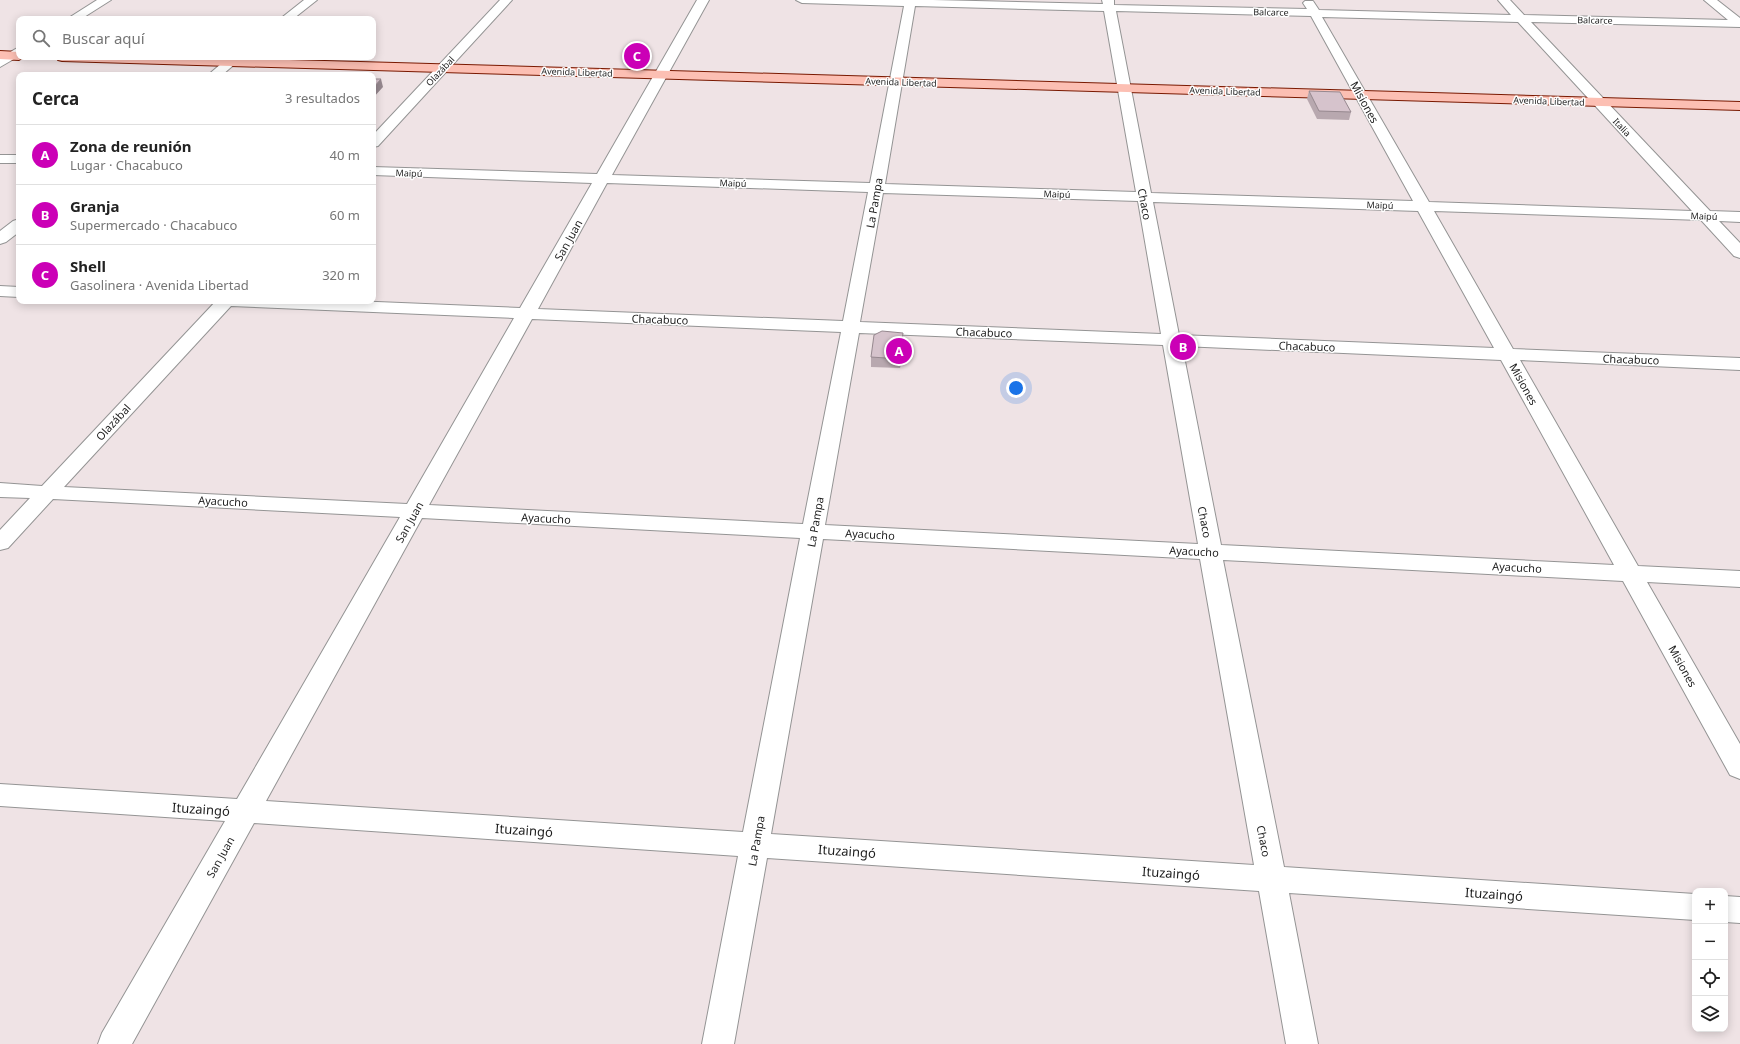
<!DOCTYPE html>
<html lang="es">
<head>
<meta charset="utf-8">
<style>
  :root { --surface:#fff; --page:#f6f6f6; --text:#222; --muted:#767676; --line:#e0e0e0; --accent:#cb00b6 }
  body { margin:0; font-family:"Noto Sans",sans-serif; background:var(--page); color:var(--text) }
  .controls { position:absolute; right:12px; bottom:12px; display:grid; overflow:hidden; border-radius:8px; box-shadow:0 2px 10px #0003 }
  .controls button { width:36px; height:36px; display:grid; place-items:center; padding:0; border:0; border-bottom:1px solid var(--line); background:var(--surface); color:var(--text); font:20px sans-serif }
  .you { position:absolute; left:1016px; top:388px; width:14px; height:14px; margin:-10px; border:3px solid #fff; border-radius:50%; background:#1a73e8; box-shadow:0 0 0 6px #1a73e833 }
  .badge { display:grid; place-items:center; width:26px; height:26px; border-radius:50%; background:var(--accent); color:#fff; font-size:13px; font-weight:700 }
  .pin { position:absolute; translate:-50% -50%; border:2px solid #fff; box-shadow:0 1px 4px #0006 }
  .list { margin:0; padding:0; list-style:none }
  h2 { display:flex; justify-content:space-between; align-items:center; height:52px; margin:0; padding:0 16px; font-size:17px }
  h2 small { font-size:13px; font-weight:400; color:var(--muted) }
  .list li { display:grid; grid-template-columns:26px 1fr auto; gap:12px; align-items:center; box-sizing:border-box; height:60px; padding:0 16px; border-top:1px solid var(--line) }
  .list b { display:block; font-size:15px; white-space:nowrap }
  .list p { margin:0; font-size:13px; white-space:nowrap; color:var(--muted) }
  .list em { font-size:13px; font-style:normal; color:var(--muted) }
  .icon { flex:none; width:22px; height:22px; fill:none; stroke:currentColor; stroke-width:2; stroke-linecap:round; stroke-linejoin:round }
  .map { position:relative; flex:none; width:1740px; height:1044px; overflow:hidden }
  .search { position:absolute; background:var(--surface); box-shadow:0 2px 10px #0003; left:16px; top:16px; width:360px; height:44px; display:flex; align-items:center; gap:10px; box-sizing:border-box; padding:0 14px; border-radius:8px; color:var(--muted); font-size:15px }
  .panel { position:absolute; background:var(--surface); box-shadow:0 2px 10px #0003; left:16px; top:72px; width:360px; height:232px; border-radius:8px }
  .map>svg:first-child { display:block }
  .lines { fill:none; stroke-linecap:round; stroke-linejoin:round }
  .minor-casing { stroke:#949494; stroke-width:2 }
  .secondary-casing { stroke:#791900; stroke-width:2 }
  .minor { fill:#fff; fill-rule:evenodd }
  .secondary { fill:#fcbfb3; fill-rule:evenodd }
  .wall { fill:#b8a8af }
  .shaded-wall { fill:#96888f }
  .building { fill:#d6c3cc; stroke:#96888f }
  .labels { text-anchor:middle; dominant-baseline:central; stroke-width:3; stroke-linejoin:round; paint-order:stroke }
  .far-street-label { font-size:9px; fill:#1d1d1d; stroke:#fff }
  .street-label { font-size:11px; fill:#1d1d1d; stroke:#fff }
  .near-street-label { font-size:13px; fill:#1d1d1d; stroke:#fff }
</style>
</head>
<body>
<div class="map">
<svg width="1740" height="1044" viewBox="0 0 1740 1044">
  <rect width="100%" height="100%" fill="#efe3e5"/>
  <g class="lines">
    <defs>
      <path id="minor" d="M97,0H111L81,19H67Z
        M304,0H317L293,19H280Z
        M500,0H512L378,146L373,147V135Z
        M697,0H709L612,175L870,183L904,6L802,3L796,0H933L1103,4L1102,0H1114V5L1307,9L1303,3L1305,1H1313L1319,10L1511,15L1498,0H1510L1524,15L1728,20L1704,0H1717L1740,18V27L1531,22L1710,211L1740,212V222L1719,221L1740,243V258L1734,256L1701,220L1434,211L1513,349L1740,358V370L1520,360L1638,566L1740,571V587L1647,582L1740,744V779L1730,775L1623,581L1223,560L1284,867L1695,894V920L1289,893L1318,1044H1286L1259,891L767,858L734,1044H702L738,856L254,823L132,1044H98L102,1033L225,821L0,806V784L237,799L400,517L53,499L8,548L0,550V530L30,498L0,497V483L42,486L216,301H353L520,308L592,183L373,175V167L597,174ZM915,6L1104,11L1136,192L885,184ZM1116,11L1311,16L1413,201L1151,193ZM1322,17L1518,22L1692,211L1429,202ZM607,183L868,192L843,321L538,309ZM883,193L1138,201L1161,334L860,322ZM1153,202L1418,211L1494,348L1179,335ZM231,306L514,318L407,504L64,487ZM532,319L841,332L803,524L429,505ZM859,333L1163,345L1198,544L825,525ZM1182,346L1501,360L1614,565L1221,545ZM422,518L800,538L743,832L266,801ZM823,539L1200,559L1254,865L771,834Z
        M19,47V56L0,67V58Z
        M229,57H243L222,75H208Z
        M0,155H19V163H0Z
        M19,219V232L6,242L0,244V231L13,221Z
        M0,286L19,287V297L0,296Z
        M1725,896L1740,897V923L1725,922Z"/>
      <path id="secondary" d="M0,51L19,52V57H24L19,60L0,59Z
        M56,57H189L1740,102V110L62,61L58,60Z"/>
    </defs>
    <!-- minor casing -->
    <use href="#minor" class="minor-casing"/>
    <!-- secondary casing -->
    <use href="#secondary" class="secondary-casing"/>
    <!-- minor -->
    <use href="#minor" class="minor"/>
    <!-- secondary -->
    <use href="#secondary" class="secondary"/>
  </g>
  <!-- wall -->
  <path class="wall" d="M1309,91L1351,112L1349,120L1317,119L1307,99Z
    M903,333V342L900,368L871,367V357Z"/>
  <!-- shaded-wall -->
  <path class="shaded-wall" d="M381,79L383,87L373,98V88Z
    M903,333V342L900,368V359Z"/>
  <!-- building -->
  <path class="building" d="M373,79H381L373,88Z
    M1309,91L1340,92L1351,112L1319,111Z
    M882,331L903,333L900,359L871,357L874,335Z"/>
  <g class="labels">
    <!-- far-street labels -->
    <g class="far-street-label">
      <text transform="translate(1271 12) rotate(1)">Balcarce</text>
      <text transform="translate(1595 20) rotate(1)">Balcarce</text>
      <text transform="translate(440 71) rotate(-47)">Olazábal</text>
      <text transform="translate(577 72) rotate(2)">Avenida Libertad</text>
      <text transform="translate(901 82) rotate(2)">Avenida Libertad</text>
      <text transform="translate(1225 91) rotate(2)">Avenida Libertad</text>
      <text transform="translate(1549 101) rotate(2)">Avenida Libertad</text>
      <text transform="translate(1622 127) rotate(47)">Italia</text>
      <text transform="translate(409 173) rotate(2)">Maipú</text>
      <text transform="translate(733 183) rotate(2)">Maipú</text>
      <text transform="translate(1057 194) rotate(2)">Maipú</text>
      <text transform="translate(1380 205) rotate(2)">Maipú</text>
      <text transform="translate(1704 216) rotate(2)">Maipú</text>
    </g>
    <!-- street labels -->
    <g class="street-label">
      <text transform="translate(1365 102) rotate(61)">Misiones</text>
      <text transform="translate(874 203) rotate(-80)">La Pampa</text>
      <text transform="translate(1145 204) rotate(79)">Chaco</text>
      <text transform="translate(568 240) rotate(-61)">San Juan</text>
      <text transform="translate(660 319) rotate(2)">Chacabuco</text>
      <text transform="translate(984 332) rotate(2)">Chacabuco</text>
      <text transform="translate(1307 346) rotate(2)">Chacabuco</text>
      <text transform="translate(1631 359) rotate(2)">Chacabuco</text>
      <text transform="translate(1524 384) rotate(61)">Misiones</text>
      <text transform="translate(113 422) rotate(-47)">Olazábal</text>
      <text transform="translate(223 501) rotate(3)">Ayacucho</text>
      <text transform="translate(546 518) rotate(3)">Ayacucho</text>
      <text transform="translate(409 522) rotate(-61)">San Juan</text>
      <text transform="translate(815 522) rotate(-80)">La Pampa</text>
      <text transform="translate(1205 522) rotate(79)">Chaco</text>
      <text transform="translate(870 534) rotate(3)">Ayacucho</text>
      <text transform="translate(1194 551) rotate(3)">Ayacucho</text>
      <text transform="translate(1517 567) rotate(3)">Ayacucho</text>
      <text transform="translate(1683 666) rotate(61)">Misiones</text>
      <text transform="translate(756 841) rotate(-80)">La Pampa</text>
      <text transform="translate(1264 841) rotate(79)">Chaco</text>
      <text transform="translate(220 857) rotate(-61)">San Juan</text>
    </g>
    <!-- near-street labels -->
    <g class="near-street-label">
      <text transform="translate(201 809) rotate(4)">Ituzaingó</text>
      <text transform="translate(524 830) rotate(4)">Ituzaingó</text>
      <text transform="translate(847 851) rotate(4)">Ituzaingó</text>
      <text transform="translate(1171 873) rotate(4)">Ituzaingó</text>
      <text transform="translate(1494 894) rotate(4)">Ituzaingó</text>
    </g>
  </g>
</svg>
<div class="controls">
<button>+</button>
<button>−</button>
<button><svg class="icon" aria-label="locate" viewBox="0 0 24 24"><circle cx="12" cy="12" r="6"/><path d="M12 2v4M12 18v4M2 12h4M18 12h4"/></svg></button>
<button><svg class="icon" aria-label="layers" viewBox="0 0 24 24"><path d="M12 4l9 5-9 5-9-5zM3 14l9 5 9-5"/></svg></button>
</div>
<div class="you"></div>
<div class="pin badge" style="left:899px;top:351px">A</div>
<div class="pin badge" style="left:1183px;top:347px">B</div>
<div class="pin badge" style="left:637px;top:56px">C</div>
<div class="search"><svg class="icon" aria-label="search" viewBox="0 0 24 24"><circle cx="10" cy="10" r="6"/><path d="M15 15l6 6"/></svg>Buscar aquí</div>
<section class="panel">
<h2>Cerca<small>3 resultados</small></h2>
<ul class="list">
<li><span class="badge">A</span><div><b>Zona de reunión</b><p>Lugar · Chacabuco</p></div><em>40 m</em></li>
<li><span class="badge">B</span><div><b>Granja</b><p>Supermercado · Chacabuco</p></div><em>60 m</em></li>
<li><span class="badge">C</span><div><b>Shell</b><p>Gasolinera · Avenida Libertad</p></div><em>320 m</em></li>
</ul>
</section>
</div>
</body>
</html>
